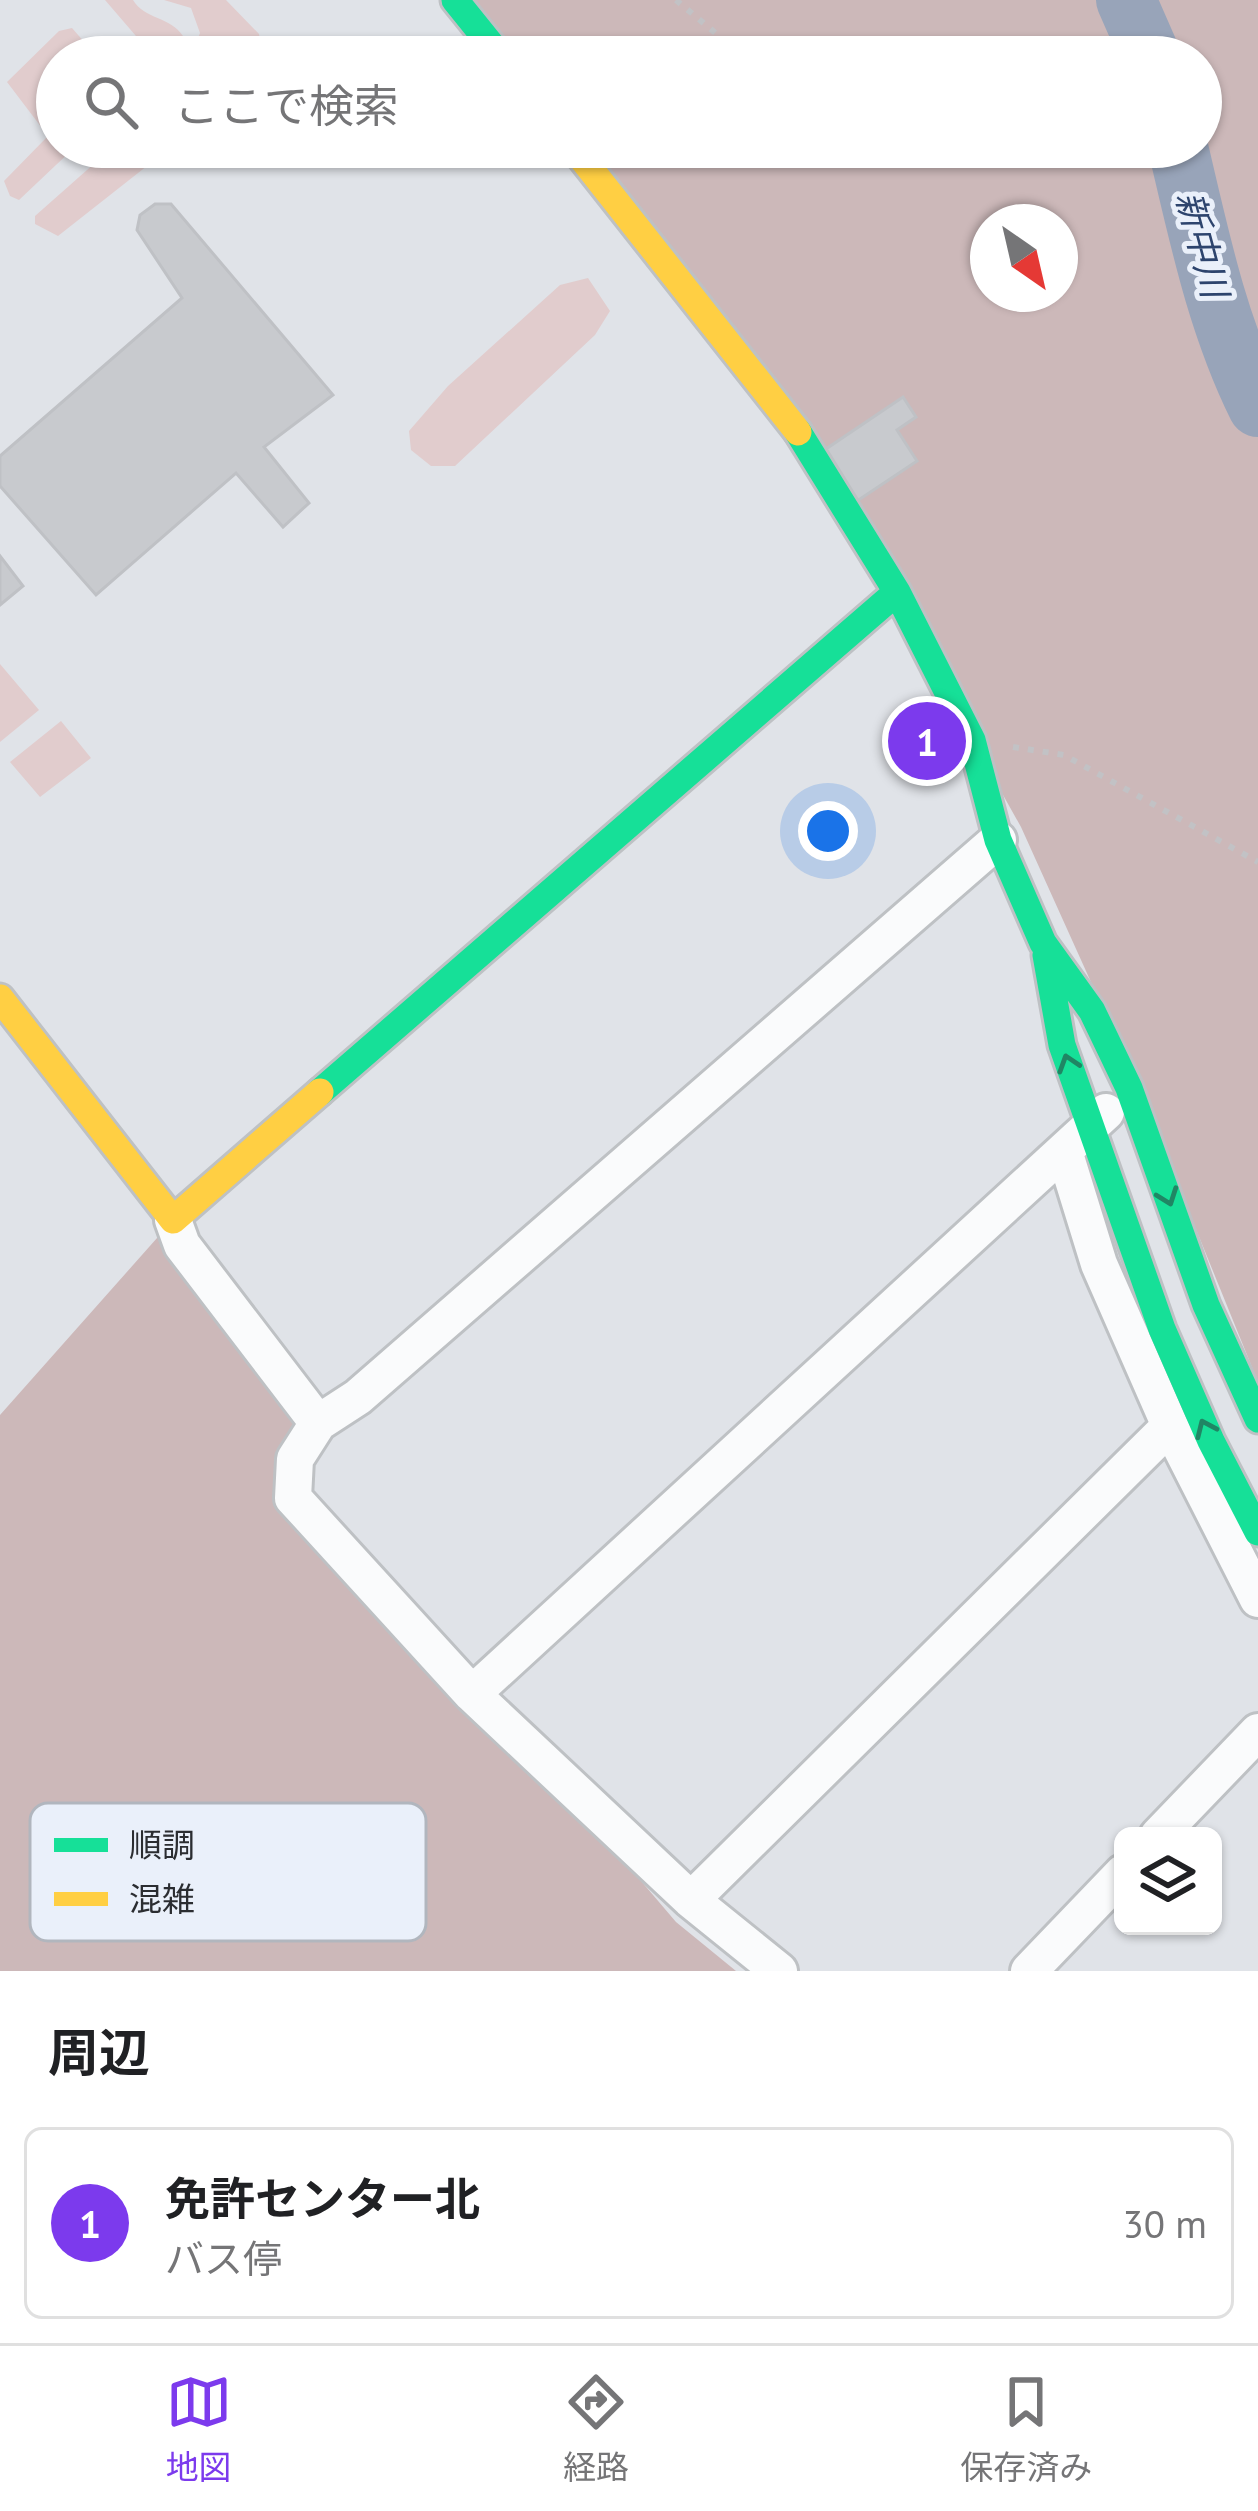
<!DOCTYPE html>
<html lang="ja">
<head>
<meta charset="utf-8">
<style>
  :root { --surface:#fff; --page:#f2f2f2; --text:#202124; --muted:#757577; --line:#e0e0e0; --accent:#7c3aed }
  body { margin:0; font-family:"PT Sans","Noto Sans JP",sans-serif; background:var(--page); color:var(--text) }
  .controls { position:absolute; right:36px; bottom:36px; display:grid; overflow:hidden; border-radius:18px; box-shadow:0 3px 9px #0004 }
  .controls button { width:108px; height:108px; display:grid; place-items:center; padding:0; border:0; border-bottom:3px solid var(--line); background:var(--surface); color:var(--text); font:60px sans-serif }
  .compass { position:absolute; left:970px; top:204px; width:108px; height:108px; border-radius:50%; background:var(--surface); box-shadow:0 3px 9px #0004; rotate:146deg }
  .you { position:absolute; left:828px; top:831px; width:42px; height:42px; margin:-30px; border:9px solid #fff; border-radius:50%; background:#1a73e8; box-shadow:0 0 0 18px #1a73e833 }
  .badge { display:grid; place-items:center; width:78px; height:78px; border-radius:50%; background:var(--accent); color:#fff; font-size:39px; font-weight:700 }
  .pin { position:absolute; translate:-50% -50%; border:6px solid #fff; box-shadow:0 3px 12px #0006 }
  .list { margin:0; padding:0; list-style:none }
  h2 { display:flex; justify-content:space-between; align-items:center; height:156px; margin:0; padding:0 48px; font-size:51px }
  h2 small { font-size:39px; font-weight:400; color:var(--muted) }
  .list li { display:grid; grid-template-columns:78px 1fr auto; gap:36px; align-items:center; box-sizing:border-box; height:192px; margin:0 24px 24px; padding:0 24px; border:3px solid var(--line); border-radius:18px }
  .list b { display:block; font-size:45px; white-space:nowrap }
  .list p { margin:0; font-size:39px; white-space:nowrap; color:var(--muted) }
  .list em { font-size:39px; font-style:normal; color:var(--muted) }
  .icon { flex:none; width:66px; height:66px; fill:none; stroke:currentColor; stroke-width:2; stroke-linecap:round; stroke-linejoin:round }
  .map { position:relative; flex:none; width:1258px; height:1971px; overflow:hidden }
  .search { position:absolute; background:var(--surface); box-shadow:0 3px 9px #0004; left:36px; right:36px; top:36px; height:132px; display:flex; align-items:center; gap:30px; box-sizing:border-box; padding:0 42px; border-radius:66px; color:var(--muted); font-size:45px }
  .sheet { height:372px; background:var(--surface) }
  nav { display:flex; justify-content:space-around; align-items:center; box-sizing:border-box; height:168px; border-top:3px solid var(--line); background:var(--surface); font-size:33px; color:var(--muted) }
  nav a { display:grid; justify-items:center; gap:6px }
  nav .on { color:var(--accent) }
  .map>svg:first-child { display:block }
  .green { fill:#e1cccd }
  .forest { fill:#ccb8b9; fill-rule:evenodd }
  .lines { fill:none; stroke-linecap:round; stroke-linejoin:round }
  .river { stroke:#98a4b9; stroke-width:60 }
  .building { fill:#c8cace; stroke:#bfc1c5; stroke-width:3 }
  .street-casing { stroke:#bec1c4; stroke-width:42 }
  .fast-casing { stroke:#bec1c4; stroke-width:33 }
  .slow-casing { stroke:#bec1c4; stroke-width:33 }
  .path { stroke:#c2c2c5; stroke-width:6; stroke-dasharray:6 9; stroke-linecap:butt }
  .street { stroke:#fafbfc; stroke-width:36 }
  .fast { stroke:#16e098; stroke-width:27 }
  .slow { stroke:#ffcf43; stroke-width:27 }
  .oneway { stroke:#208664 }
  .labels { text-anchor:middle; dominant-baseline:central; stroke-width:10; stroke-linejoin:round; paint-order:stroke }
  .water-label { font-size:36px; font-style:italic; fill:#2d446d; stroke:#eaf0fa }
  .key { fill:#eaf0fa; stroke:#b1b6be; stroke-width:3 }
  .key-label { font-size:33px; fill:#2b2d31 }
</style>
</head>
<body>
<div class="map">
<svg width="1258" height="1971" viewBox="0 0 1258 1971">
  <rect width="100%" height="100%" fill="#e0e3e8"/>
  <!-- green -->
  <path class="green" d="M105,0H133C144,19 171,17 183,36L163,57H154Z
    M164,0H226L259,34L262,53L260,57H191L200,33L191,8Z
    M72,28L92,51L86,57H57L54,88L57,93V147H75L19,200L10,196L4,181L48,136L7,82L59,31Z
    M113,147H166V151L58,236L35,224V216Z
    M588,278L610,311L595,335L455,466H431L411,450L409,431L448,386L560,285Z
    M0,664L39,710L0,742Z
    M61,721L91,758L40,797L10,762Z"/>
  <!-- forest -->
  <path class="forest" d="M461,0H1258V1382L1137,1084L1021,827L818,465L574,147H1201V57H505ZM988,222H1060V294H988Z
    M173,1220L293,1387V1498L521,1740L676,1922L736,1971H0V1415Z"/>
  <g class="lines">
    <!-- river -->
    <path class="river" d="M1126,0L1151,57
      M1178,147C1199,236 1217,324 1258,407"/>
  </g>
  <!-- building -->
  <path class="building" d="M155,204H171L333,395L264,447L309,503L283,527L236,473L96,595L0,486V456L182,298L137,230L140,215Z
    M903,397L916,417L897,430L917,461L854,503L820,453Z
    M0,556L23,586L0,605Z"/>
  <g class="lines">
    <defs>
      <path id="street" d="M1065,1154L1099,1264L1170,1426L1258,1599
        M173,1220L182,1245L318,1423L295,1459L293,1498L472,1694L691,1900L779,1971
        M318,1423L358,1397L998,840
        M472,1694L1106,1112
        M1158,1836L1258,1732
        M691,1900L1170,1426
        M1029,1971L1123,1873"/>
      <path id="fast" d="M455,0L501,57
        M798,432L897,592L972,740L998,840L1043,943L1092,1011L1129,1088L1206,1305L1258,1419
        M1046,955L1062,1045L1162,1329L1211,1441L1258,1532
        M320,1092L897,592"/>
      <path id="slow" d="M573,147L798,432
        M0,998L173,1220L320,1092"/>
    </defs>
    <!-- street casing -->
    <use href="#street" class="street-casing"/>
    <!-- fast casing -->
    <use href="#fast" class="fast-casing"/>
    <!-- slow casing -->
    <use href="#slow" class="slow-casing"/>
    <!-- path -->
    <path class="path" d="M676,0L744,57
      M1013,747L1064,755L1258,862"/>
    <!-- street -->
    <use href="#street" class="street"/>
    <!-- fast -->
    <use href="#fast" class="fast"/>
    <!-- slow -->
    <use href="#slow" class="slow"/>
  </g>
  <!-- one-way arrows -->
  <defs><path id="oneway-chevron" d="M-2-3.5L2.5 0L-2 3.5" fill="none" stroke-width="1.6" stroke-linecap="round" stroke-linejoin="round" transform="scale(3)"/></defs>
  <g class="oneway">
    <use href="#oneway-chevron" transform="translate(1068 1063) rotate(-108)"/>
    <use href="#oneway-chevron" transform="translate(1168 1197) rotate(70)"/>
    <use href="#oneway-chevron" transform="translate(1205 1428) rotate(-114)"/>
  </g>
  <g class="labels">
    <!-- water labels -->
    <g class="water-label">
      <text transform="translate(1203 244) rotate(75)">新中川</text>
    </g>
  </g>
  <!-- legend -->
  <rect x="30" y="1803" width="396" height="138" rx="18" class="key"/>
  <rect x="54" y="1838" width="54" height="14" fill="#16e098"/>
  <rect x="54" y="1892" width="54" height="14" fill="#ffcf43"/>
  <g class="key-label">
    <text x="129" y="1857">順調</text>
    <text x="129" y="1911">混雑</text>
  </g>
</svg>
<div class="controls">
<button><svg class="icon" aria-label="layers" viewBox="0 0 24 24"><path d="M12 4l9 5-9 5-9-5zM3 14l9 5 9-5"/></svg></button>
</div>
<svg class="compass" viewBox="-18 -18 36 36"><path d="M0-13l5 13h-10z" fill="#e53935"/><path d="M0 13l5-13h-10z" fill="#757577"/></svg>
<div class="you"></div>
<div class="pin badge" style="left:927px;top:741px">1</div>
<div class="search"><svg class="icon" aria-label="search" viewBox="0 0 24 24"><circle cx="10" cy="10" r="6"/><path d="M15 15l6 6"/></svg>ここで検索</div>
</div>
<section class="sheet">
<h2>周辺<small></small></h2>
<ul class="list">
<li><span class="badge">1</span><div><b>免許センター北</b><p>バス停</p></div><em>30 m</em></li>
</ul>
</section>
<nav>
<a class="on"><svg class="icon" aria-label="map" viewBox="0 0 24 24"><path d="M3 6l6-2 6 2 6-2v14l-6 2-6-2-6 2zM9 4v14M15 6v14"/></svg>地図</a>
<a><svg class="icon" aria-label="directions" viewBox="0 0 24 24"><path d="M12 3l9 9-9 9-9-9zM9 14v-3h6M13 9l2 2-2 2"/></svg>経路</a>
<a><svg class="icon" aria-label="saved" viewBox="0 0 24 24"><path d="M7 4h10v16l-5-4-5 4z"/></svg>保存済み</a>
</nav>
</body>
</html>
